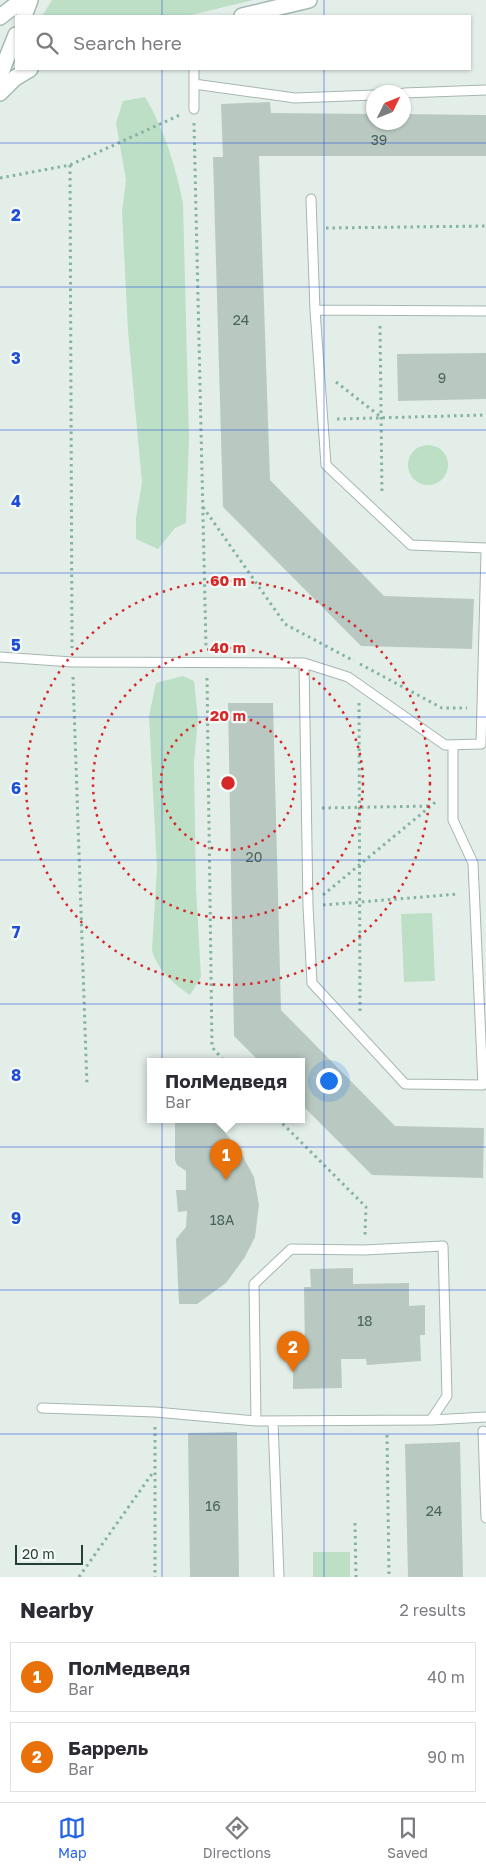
<!DOCTYPE html>
<html lang="en">
<head>
<meta charset="utf-8">
<style>
  :root { --surface:#fff; --page:#f7f7f7; --text:#2b2b33; --muted:#7c7c81; --line:#e1e1e2; --accent:#2563eb }
  body { margin:0; font-family:"Golos Text",sans-serif; background:var(--page); color:var(--text) }
  .compass { position:absolute; left:366px; top:85px; width:45px; height:45px; border-radius:50%; background:var(--surface); box-shadow:0 1px 4px #0004; rotate:47deg }
  .scale { position:absolute; left:15px; bottom:12px; width:68px; box-sizing:border-box; padding-left:5px; border:2px solid #234038; border-top:0; font-size:14px; line-height:18px; white-space:nowrap; color:#234038; -webkit-text-stroke:4px #f5faf7; paint-order:stroke }
  .you { position:absolute; left:328px; top:1080px; width:18px; height:18px; margin:-12px; border:4px solid #fff; border-radius:50%; background:#1a73e8; box-shadow:0 0 0 8px #1a73e833 }
  .badge { display:grid; place-items:center; width:32px; height:32px; border-radius:50%; background:var(--accent); color:#fff; font-size:16px; font-weight:700 }
  .pin { position:absolute; translate:-50% -41px; filter:drop-shadow(0 1px 2px #0008) }
  .pin::after { content:''; position:absolute; top:26px; width:18px; height:15px; background:inherit; clip-path:polygon(0 0,100% 0,50% 100%) }
  .popup { position:absolute; left:147px; top:1058px; width:158px; height:65px; box-sizing:border-box; display:grid; place-content:center; border-radius:0px; background:var(--surface); filter:drop-shadow(0 1px 4px #0005); font-size:16px; white-space:nowrap; color:var(--muted) }
  .popup b { font-size:19px; color:var(--text) }
  .popup::after { content:''; position:absolute; left:50%; top:100%; margin-left:-10px; border:10px solid transparent; border-top-color:var(--surface) }
  .list { margin:0; padding:0; list-style:none }
  h2 { display:flex; justify-content:space-between; align-items:center; height:65px; margin:0; padding:0 20px; font-size:21px }
  h2 small { font-size:16px; font-weight:400; color:var(--muted) }
  .list li { display:grid; grid-template-columns:32px 1fr auto; gap:15px; align-items:center; box-sizing:border-box; height:70px; margin:0 10px 10px; padding:0 10px; border:1px solid var(--line); border-radius:0px }
  .list b { display:block; font-size:19px; white-space:nowrap }
  .list p { margin:0; font-size:16px; white-space:nowrap; color:var(--muted) }
  .list em { font-size:16px; font-style:normal; color:var(--muted) }
  .icon { flex:none; width:28px; height:28px; fill:none; stroke:currentColor; stroke-width:2; stroke-linecap:round; stroke-linejoin:round }
  .map { position:relative; flex:none; width:486px; height:1577px; overflow:hidden }
  .search { position:absolute; background:var(--surface); box-shadow:0 1px 4px #0004; left:15px; right:15px; top:15px; height:55px; display:flex; align-items:center; gap:12px; box-sizing:border-box; padding:0 18px; border-radius:0px; color:var(--muted); font-size:19px }
  .sheet { height:225px; background:var(--surface) }
  nav { display:flex; justify-content:space-around; align-items:center; box-sizing:border-box; height:70px; border-top:1px solid var(--line); background:var(--surface); font-size:14px; color:var(--muted) }
  nav a { display:grid; justify-items:center; gap:2px }
  nav .on { color:var(--accent) }
  .map>svg:first-child { display:block }
  .green { fill:#bcdfc6 }
  .building { fill:#b9c9c2 }
  .lines { fill:none; stroke-linecap:round; stroke-linejoin:round }
  .service-casing { stroke:#a6b6b0; stroke-width:11 }
  .secondary-casing { stroke:#a2bab1; stroke-width:18 }
  .path { stroke:#84b2a3; stroke-width:3; stroke-dasharray:2.5 4; stroke-linecap:butt }
  .service { stroke:#fff; stroke-width:9 }
  .secondary { stroke:#fff; stroke-width:15 }
  .grid { fill:none; stroke:#1d4ed8; stroke-width:1; stroke-opacity:0.55 }
  .ring { fill:none; stroke:#d62828; stroke-width:2.5; stroke-dasharray:2.5 5 }
  .labels { text-anchor:middle; dominant-baseline:central; stroke-width:4.5; stroke-linejoin:round; paint-order:stroke }
  .number-label { font-size:14px; fill:#48625a }
  .grid-label { font-size:16px; text-anchor:middle; font-weight:bold; fill:#1d4ed8; stroke:#f5faf7; stroke-width:4.5; stroke-linejoin:round; paint-order:stroke }
  .centre { fill:#d62828; stroke:#f5faf7; stroke-width:2.5 }
  .ring-label { font-size:15px; text-anchor:middle; font-weight:bold; fill:#d62828; stroke:#f5faf7; stroke-width:4.5; stroke-linejoin:round; paint-order:stroke }
</style>
</head>
<body>
<div class="map">
<svg width="486" height="1577" viewBox="0 0 486 1577">
  <rect width="100%" height="100%" fill="#e4eee9"/>
  <!-- green -->
  <path class="green" d="M52,0H253L187,16H42Z
    M145,97C164,128 176,168 183,203L189,438L186,523L175,528L158,549L136,539V518L142,483L128,331L122,212L126,180L116,123L123,101Z
    M408 465a20 20 0 1 1 40 0a20 20 0 1 1-40 0Z
    M183,676L194,681L198,719L194,763L196,888L201,977L190,995C174,984 157,970 152,950L157,868L149,716L156,683Z
    M432,913L435,981L404,982L401,914Z
    M313,1552H350V1577H313Z"/>
  <!-- building -->
  <path class="building" d="M270,102L271,113L374,114V122H404V114L486,115V156H259L270,480L384,596L474,599L472,649L361,646L223,507L213,157H223L221,104Z
    M486,353V399L398,401L397,354Z
    M228,703H273L281,1010L395,1126L484,1128L483,1178L372,1175L301,1104V1061H259L234,1036Z
    M175,1119H213L222,1128L242,1155L254,1177L259,1205L255,1237L245,1257L226,1283L197,1304H179L176,1239L186,1227L187,1211L178,1212L176,1190H186V1171L177,1165L175,1160Z
    M353,1268V1284L409,1283V1306L425,1305V1335H420L421,1361L367,1365L366,1359H341L342,1388L293,1389V1355L305,1354L304,1287H311L310,1269Z
    M237,1432L239,1577H190L188,1433Z
    M460,1442L463,1577H408L405,1444Z"/>
  <g class="lines">
    <defs>
      <path id="service" d="M194,84L295,98L374,95
        M404,93L486,90
        M194,109V69
        M311,199L315,310
        M486,311L315,310L326,465L411,545L486,548
        M0,657L72,662L304,663L348,677L445,745L481,744L486,552
        M304,663L308,906L312,983L405,1084L483,1085L473,863L453,820V745
        M42,1408L155,1412L256,1421L431,1420
        M256,1421L254,1284L291,1249L364,1250L443,1246L447,1396L431,1420L486,1417
        M273,1421L279,1577
        M483,1431L486,1518"/>
      <path id="secondary" d="M24,16L30,0
        M242,16L309,0
        M0,17L22,0
        M0,75L16,35
        M0,93L15,78L30,69"/>
    </defs>
    <!-- service casing -->
    <use href="#service" class="service-casing"/>
    <!-- secondary casing -->
    <use href="#secondary" class="secondary-casing"/>
    <!-- path -->
    <path class="path" d="M194,123L206,647
      M70,165L72,648
      M0,178L70,165L180,115
      M326,228L486,226
      M380,326L382,495
      M336,382L381,417
      M337,419L486,415
      M203,507L285,624L354,661
      M360,664L442,708H467
      M73,677L87,1086
      M207,678L212,1047L224,1061
      M359,703L360,1012
      M322,808L430,806
      M323,895L438,800
      M323,905L459,894
      M278,1119L366,1207L365,1235
      M155,1427V1577
      M387,1435L389,1577
      M355,1523L356,1577
      M79,1577L154,1471"/>
    <!-- service -->
    <use href="#service" class="service"/>
    <!-- secondary -->
    <use href="#secondary" class="secondary"/>
  </g>
  <!-- grid -->
  <path class="grid" d="M162,0V16M324,0V16M162,69V1577M324,69V1577M0,143H486M0,287H486M0,430H486M0,573H486M0,717H486M0,860H486M0,1004H486M0,1147H486M0,1290H486M0,1434H486"/>
  <!-- distance rings -->
  <g class="ring">
    <circle cx="228" cy="783" r="67"/>
    <circle cx="228" cy="783" r="135"/>
    <circle cx="228" cy="783" r="202"/>
  </g>
  <g class="labels">
    <!-- number labels -->
    <g class="number-label">
      <text x="379" y="139">39</text>
      <text x="241" y="319">24</text>
      <text x="442" y="377">9</text>
      <text x="254" y="856">20</text>
      <text x="222" y="1219">18А</text>
      <text x="365" y="1320">18</text>
      <text x="213" y="1505">16</text>
      <text x="434" y="1510">24</text>
    </g>
  </g>
  <g class="grid-label">
    <text x="16" y="221">2</text>
    <text x="16" y="364">3</text>
    <text x="16" y="507">4</text>
    <text x="16" y="651">5</text>
    <text x="16" y="794">6</text>
    <text x="16" y="938">7</text>
    <text x="16" y="1081">8</text>
    <text x="16" y="1224">9</text>
  </g>
  <circle cx="228" cy="783" r="8" class="centre"/>
  <g class="ring-label">
    <text x="228" y="586">60 m</text>
    <text x="228" y="653">40 m</text>
    <text x="228" y="721">20 m</text>
  </g>
</svg>
<svg class="compass" viewBox="-18 -18 36 36"><path d="M0-13l5 13h-10z" fill="#e53935"/><path d="M0 13l5-13h-10z" fill="#7c7c81"/></svg>
<div class="scale">20 m</div>
<div class="you"></div>
<div class="pin badge" style="left:226px;top:1180px;background:#e8710a">1</div>
<div class="popup"><b>ПолМедведя</b>Bar</div>
<div class="pin badge" style="left:293px;top:1372px;background:#e8710a">2</div>
<div class="search"><svg class="icon" aria-label="search" viewBox="0 0 24 24"><circle cx="10" cy="10" r="6"/><path d="M15 15l6 6"/></svg>Search here</div>
</div>
<section class="sheet">
<h2>Nearby<small>2 results</small></h2>
<ul class="list">
<li><span class="badge" style="background:#e8710a">1</span><div><b>ПолМедведя</b><p>Bar</p></div><em>40 m</em></li>
<li><span class="badge" style="background:#e8710a">2</span><div><b>Баррель</b><p>Bar</p></div><em>90 m</em></li>
</ul>
</section>
<nav>
<a class="on"><svg class="icon" aria-label="map" viewBox="0 0 24 24"><path d="M3 6l6-2 6 2 6-2v14l-6 2-6-2-6 2zM9 4v14M15 6v14"/></svg>Map</a>
<a><svg class="icon" aria-label="directions" viewBox="0 0 24 24"><path d="M12 3l9 9-9 9-9-9zM9 14v-3h6M13 9l2 2-2 2"/></svg>Directions</a>
<a><svg class="icon" aria-label="saved" viewBox="0 0 24 24"><path d="M7 4h10v16l-5-4-5 4z"/></svg>Saved</a>
</nav>
</body>
</html>
